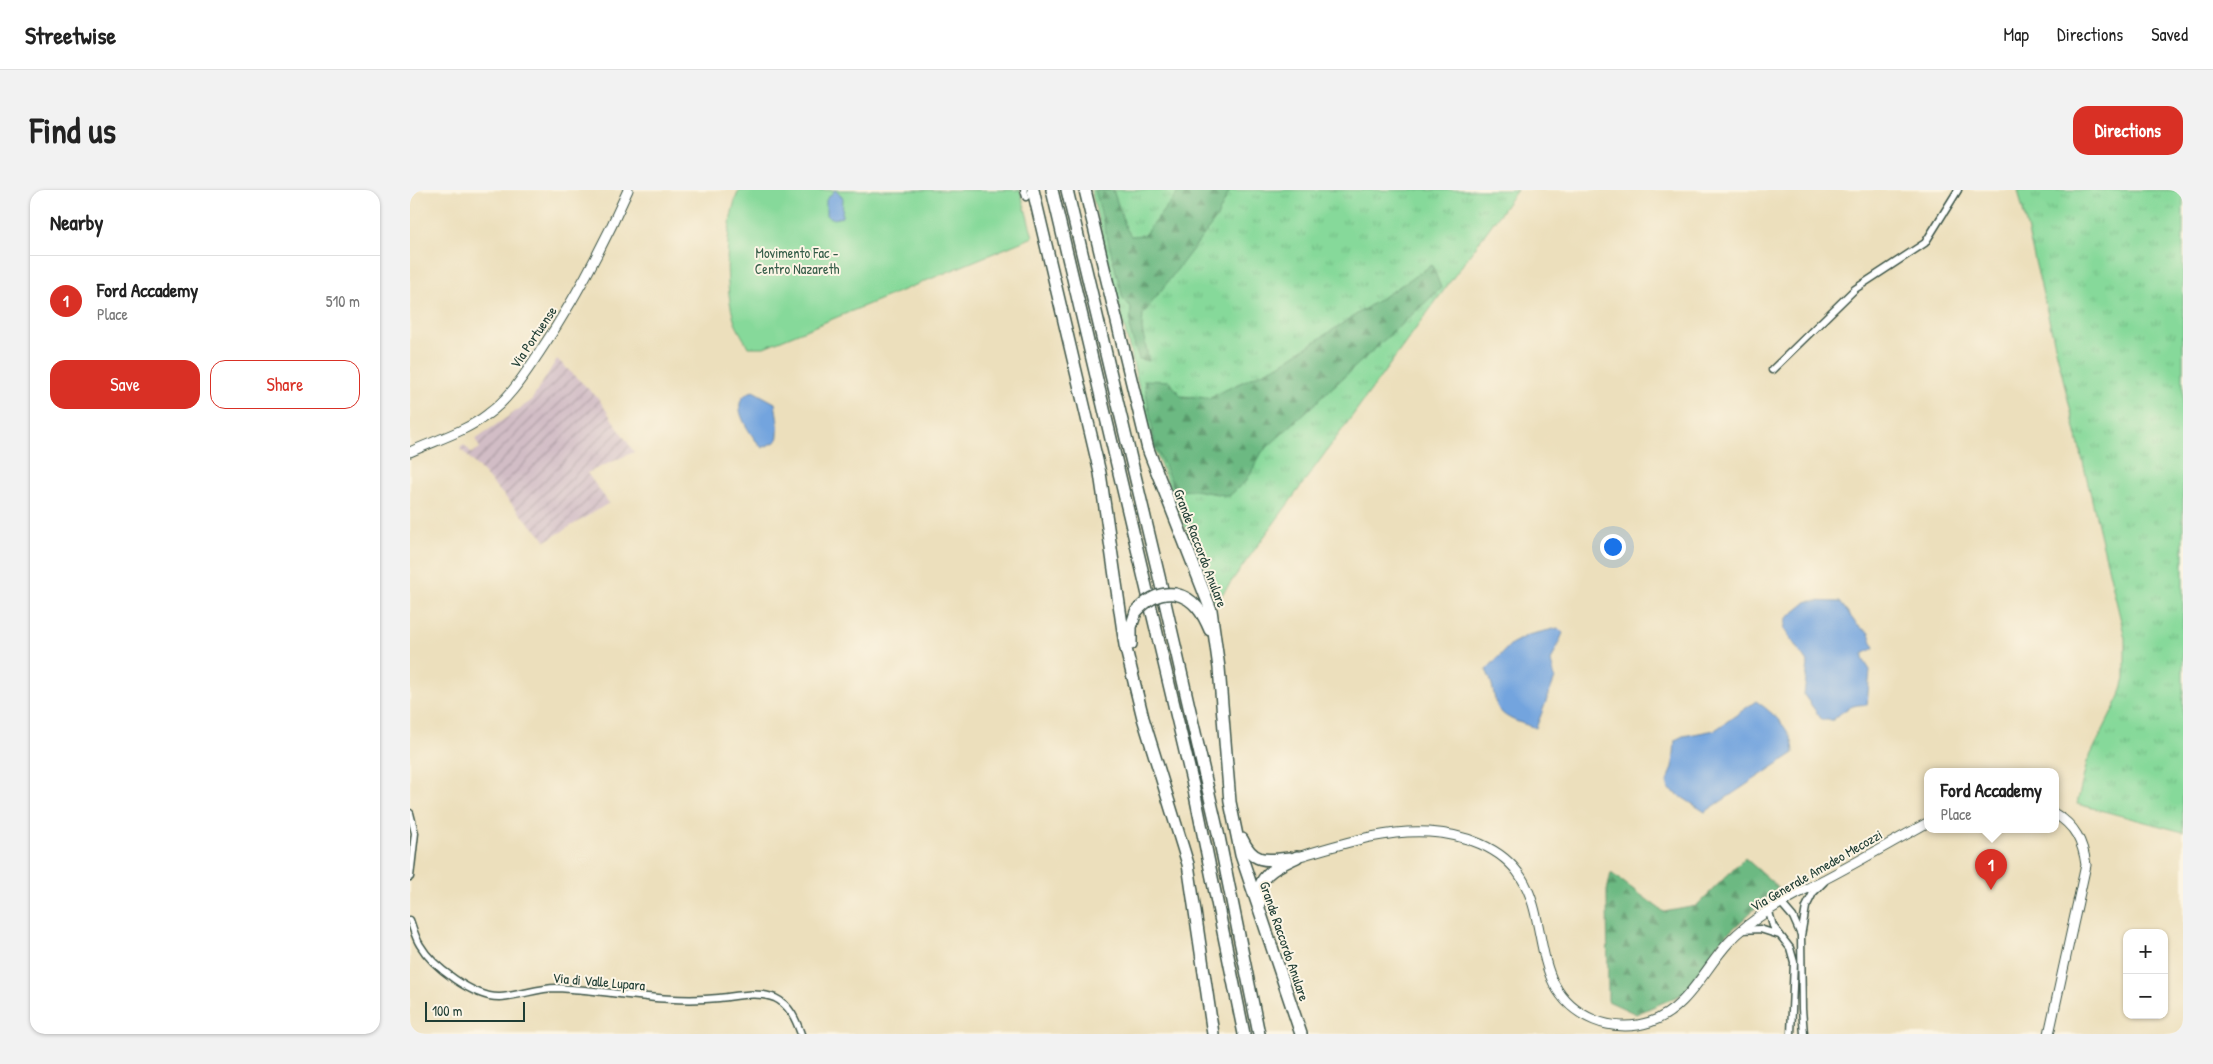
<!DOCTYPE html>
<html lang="en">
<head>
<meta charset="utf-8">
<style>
  :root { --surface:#fff; --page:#f2f2f2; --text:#222; --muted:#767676; --line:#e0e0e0; --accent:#d93025 }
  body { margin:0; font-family:"Patrick Hand",sans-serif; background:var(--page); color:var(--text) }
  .controls { position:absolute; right:15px; bottom:15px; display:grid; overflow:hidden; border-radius:10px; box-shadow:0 1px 4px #0004 }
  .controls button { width:45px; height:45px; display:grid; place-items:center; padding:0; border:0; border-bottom:1px solid var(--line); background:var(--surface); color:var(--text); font:25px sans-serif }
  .scale { position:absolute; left:15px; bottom:12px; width:100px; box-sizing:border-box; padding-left:5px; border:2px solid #1f3d34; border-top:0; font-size:14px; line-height:18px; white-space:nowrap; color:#1f3d34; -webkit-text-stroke:4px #fcf5e5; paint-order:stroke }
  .you { position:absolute; left:1202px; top:356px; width:18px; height:18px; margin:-12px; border:4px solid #fff; border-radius:50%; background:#1a73e8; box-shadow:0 0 0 8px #1a73e833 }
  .badge { display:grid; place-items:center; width:32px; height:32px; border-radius:50%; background:var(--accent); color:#fff; font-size:16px; font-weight:700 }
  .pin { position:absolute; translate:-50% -41px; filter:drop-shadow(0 1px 2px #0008) }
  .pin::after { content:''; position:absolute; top:26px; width:18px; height:15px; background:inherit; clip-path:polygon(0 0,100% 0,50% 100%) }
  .popup { position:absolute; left:1514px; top:578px; width:135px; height:65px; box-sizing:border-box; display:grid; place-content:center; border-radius:10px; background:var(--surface); filter:drop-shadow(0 1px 4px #0005); font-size:16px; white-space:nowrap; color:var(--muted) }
  .popup b { font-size:19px; color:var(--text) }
  .popup::after { content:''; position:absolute; left:50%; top:100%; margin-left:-10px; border:10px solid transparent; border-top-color:var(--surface) }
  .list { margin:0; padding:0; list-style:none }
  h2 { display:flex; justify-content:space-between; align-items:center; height:65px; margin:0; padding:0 20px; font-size:21px }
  h2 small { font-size:16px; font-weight:400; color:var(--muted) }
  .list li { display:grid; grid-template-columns:32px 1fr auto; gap:15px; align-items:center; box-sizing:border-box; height:90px; padding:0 20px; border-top:1px solid var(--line) }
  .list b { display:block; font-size:19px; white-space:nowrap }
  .list p { margin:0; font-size:16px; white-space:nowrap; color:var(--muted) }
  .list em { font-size:16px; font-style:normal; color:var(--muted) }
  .actions { display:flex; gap:10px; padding:15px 20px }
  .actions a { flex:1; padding:11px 0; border:1px solid var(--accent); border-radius:15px; text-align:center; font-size:18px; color:var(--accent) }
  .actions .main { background:var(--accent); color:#fff }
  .map { position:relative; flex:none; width:1773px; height:844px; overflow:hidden; border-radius:15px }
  header { display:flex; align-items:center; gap:30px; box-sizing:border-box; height:70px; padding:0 25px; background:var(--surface); border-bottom:1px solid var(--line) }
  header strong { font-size:24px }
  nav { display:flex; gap:28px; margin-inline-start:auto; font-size:18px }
  .intro { display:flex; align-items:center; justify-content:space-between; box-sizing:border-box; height:120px; padding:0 30px }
  h1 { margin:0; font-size:35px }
  .button { padding:12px 22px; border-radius:15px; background:var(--accent); color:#fff; font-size:18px; font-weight:700 }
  main { display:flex; gap:30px; padding:0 30px }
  aside { flex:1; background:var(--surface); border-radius:15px; box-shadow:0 1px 4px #0004 }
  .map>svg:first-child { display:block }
  .industrial { fill:url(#industrial-furrows) }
  .grass { fill:url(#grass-tufts); stroke:#528b67 }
  .forest { fill:url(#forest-firs); stroke:#467b5b }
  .garden { fill:#86d99a; stroke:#528b67 }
  .water { fill:#73a4de; stroke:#497089 }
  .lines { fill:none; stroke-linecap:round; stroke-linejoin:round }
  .street-casing { stroke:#3e5548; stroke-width:9 }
  .secondary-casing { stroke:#3e5548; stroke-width:11 }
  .highway-casing { stroke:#3e5548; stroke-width:14 }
  .street { stroke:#fff; stroke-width:6 }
  .secondary { stroke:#fff; stroke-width:9 }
  .highway { stroke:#fff; stroke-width:11 }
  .highway-bridge-casing { stroke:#3e5548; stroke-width:14; stroke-linecap:butt }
  .highway-bridge { stroke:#fff; stroke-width:11 }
  .labels { text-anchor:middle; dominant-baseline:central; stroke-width:4; stroke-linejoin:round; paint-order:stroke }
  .park-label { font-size:14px; fill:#345c48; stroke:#fcf5e5 }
  .street-label { font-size:14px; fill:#1f3d34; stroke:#fcf5e5 }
</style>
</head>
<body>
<header>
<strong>Streetwise</strong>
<nav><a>Map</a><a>Directions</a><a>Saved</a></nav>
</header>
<div class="intro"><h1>Find us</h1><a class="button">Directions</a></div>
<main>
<aside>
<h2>Nearby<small></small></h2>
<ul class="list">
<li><span class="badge">1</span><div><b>Ford Accademy</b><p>Place</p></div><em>510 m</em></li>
</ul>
<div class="actions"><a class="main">Save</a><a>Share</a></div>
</aside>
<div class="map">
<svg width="1773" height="844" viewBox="0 0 1773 844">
  <defs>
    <pattern id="industrial-furrows" width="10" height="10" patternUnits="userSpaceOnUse" patternTransform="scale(1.25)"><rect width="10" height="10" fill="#d2bdc6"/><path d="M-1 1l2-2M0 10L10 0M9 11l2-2" fill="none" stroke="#aa9ba2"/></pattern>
    <pattern id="grass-tufts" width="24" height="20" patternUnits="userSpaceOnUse" patternTransform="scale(1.25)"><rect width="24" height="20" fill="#86d99a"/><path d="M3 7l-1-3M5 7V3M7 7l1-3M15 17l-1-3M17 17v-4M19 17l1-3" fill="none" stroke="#73bb85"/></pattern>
    <pattern id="forest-firs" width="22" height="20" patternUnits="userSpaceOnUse" patternTransform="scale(1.25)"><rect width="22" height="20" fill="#6cb982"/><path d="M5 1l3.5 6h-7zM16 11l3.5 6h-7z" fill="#58986b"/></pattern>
  </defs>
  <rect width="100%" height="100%" fill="#fcf5e5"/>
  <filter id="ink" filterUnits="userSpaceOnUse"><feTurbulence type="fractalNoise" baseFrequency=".02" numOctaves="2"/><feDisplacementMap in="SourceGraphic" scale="10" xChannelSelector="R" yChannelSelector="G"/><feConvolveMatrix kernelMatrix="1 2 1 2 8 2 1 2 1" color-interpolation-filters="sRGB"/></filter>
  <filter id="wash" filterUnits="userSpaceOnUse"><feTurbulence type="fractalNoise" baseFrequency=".0096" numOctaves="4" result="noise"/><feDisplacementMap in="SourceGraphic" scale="20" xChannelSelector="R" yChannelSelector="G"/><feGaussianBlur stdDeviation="1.12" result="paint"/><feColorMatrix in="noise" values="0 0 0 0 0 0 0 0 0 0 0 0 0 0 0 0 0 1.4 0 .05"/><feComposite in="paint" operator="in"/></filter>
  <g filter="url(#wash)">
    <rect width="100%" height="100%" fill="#ecdfbc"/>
    <!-- industrial -->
    <path class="industrial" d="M147,169L188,208L224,262L177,283L199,313L136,351L50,258L54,255L62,263L70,258L65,249L121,211Z"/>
    <!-- grass -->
    <path class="grass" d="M681,0H1107L805,414L743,255Z
      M1608,0H1773V642L1667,614L1677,572L1710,506L1715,488V448Z"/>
    <!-- forest -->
    <path class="forest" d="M685,0H703L716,38L721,46L734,45L770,0H820L806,29L733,124L732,139L739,171L729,169L720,141L721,117L713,109Z
      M1022,75L1031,98L852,262L837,290L819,306L784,300L765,301L745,255L734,190L759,191L771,206L798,208L869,175Z
      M1335,668L1368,697L1310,751L1273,804L1226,824L1198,811L1197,701L1201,683L1254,722L1286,716Z"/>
    <!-- garden -->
    <path class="garden" d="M329,0H610L623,47L354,157H338C333,147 325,136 323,126C314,92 315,31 329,0Z"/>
    <!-- water -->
    <path class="water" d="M425,0L433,8L432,27L424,29L416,25V10Z
      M343,201L365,213C367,226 370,238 367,251L352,258C340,244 314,210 343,201Z
      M1398,411L1430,412L1447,435L1459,443L1464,458L1453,464V469L1460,480L1457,515C1442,513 1434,520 1423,530H1412L1394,505L1398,474L1374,439L1377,428Z
      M1148,438L1153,443L1141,471L1145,488L1126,538C1110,532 1089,529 1085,510C1082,496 1083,494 1076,480L1101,454L1118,445Z
      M1346,511C1362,522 1384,541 1384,563L1295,622L1259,599L1257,592L1263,578L1265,550L1273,546L1305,540Z"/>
  </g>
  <g filter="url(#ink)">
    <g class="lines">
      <defs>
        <path id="street" d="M614,0L616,7
          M1362,180L1445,99L1515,53L1548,0
          M0,623L5,643L0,687
          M1371,713L1383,727L1391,745
          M1359,722L1363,736L1380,758L1384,772L1381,844
          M0,730C3,738 5,747 10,755C22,776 64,808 90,807C109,806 128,798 146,798C201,800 254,814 309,808C327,806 348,801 365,808C380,815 386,830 391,844
          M1332,740L1350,739L1369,745
          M1394,844L1392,819L1391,746L1396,717L1403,703L1414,692"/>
        <path id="secondary" d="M0,262C26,250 55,242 78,224C100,208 114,185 129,163C164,111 193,57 218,0
          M887,667C929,655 975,639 1019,642C1053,644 1092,657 1111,687C1141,734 1119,803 1184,830C1201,837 1222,838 1240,832C1277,820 1294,779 1319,752C1346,724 1383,706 1417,688C1451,670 1484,651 1517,633
          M1639,844L1676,675C1673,652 1665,635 1645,624"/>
        <path id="highway" d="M623,0L690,283L715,455L733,528L778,674L803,844
          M642,0L738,405
          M657,0L752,399
          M675,0L738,259L801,420L809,478L820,612L831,665L891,844
          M765,404C784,408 793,423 800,440
          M754,408L809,647L849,844
          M740,414L783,595L834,844
          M721,454V437L726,422
          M832,649C843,673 855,671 879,668
          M850,712C845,685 866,677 887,667"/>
      </defs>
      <!-- street casing -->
      <use href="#street" class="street-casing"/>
      <!-- secondary casing -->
      <use href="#secondary" class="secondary-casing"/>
      <!-- highway casing -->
      <use href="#highway" class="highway-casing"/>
      <!-- street -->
      <use href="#street" class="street"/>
      <!-- secondary -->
      <use href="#secondary" class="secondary"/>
      <!-- highway -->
      <use href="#highway" class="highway"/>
      <defs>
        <path id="highway-bridge" d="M726,422C737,409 749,402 765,404"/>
      </defs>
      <!-- highway-bridge casing -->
      <use href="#highway-bridge" class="highway-bridge-casing"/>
      <!-- highway-bridge -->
      <use href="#highway-bridge" class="highway-bridge"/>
    </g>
  </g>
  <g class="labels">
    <!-- park labels -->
    <g class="park-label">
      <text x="387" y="62">Movimento Fac -<tspan x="387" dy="16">Centro Nazareth</tspan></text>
    </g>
    <!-- street labels -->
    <g class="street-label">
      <text transform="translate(123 147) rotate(-56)">Via Portuense</text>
      <text transform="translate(791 358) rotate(69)">Grande Raccordo Anulare</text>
      <text transform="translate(1406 680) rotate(-30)">Via Generale Amedeo Mecozzi</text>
      <text transform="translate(875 751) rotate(71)">Grande Raccordo Anulare</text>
      <text transform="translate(189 791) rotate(5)">Via di Valle Lupara</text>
    </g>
  </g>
</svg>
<div class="controls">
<button>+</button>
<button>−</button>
</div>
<div class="scale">100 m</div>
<div class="you"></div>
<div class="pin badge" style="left:1581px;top:700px">1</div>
<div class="popup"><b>Ford Accademy</b>Place</div>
</div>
</main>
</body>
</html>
